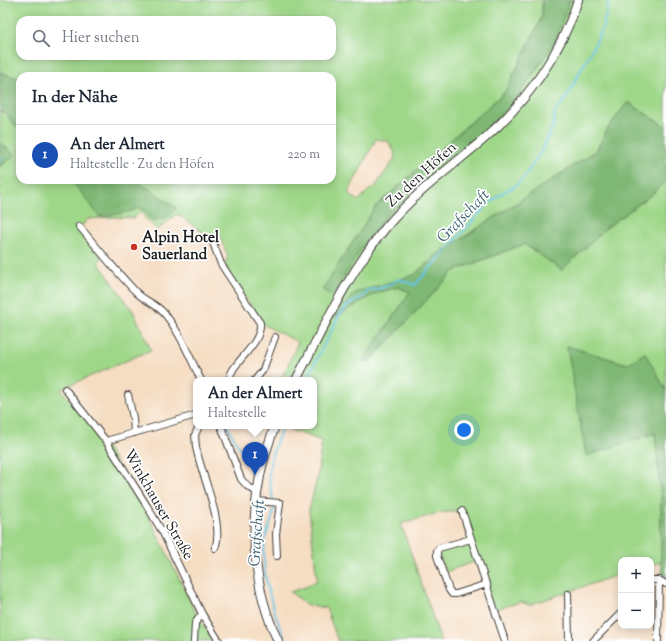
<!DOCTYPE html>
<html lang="de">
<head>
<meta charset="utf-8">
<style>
  :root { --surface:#fff; --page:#f6f6f7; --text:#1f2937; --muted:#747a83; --line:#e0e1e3; --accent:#b45309 }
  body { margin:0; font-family:"Sorts Mill Goudy",serif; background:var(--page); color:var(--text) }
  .controls { position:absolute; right:12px; bottom:12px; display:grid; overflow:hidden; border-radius:8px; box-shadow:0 2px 10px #0003 }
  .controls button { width:36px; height:36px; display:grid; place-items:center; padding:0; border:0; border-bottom:1px solid var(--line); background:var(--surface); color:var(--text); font:20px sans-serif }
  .you { position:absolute; left:464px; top:430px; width:14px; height:14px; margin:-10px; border:3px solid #fff; border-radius:50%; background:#1a73e8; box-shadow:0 0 0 6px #1a73e833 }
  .badge { display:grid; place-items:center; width:26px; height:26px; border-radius:50%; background:var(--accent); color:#fff; font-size:13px; font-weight:700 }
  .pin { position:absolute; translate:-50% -33px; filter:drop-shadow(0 1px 2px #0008) }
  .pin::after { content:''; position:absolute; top:21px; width:14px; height:12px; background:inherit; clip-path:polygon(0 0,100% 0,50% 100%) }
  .popup { position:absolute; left:193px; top:377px; width:124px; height:52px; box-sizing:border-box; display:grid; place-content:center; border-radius:8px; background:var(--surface); filter:drop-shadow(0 1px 3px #0005); font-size:13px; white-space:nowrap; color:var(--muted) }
  .popup b { font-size:15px; color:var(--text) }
  .popup::after { content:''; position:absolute; left:50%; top:100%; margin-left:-8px; border:8px solid transparent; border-top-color:var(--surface) }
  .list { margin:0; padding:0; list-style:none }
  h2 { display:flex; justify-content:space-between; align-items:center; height:52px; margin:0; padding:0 16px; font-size:17px }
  h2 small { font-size:13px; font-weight:400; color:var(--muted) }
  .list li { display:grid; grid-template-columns:26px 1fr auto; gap:12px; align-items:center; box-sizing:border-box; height:60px; padding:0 16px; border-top:1px solid var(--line) }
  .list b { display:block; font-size:15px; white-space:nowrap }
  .list p { margin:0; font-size:13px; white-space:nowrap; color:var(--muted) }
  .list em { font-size:13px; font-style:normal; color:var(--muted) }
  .icon { flex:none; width:22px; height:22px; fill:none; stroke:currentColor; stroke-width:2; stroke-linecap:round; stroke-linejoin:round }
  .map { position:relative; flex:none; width:666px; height:641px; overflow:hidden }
  .search { position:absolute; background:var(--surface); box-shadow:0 2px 10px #0003; left:16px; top:16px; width:320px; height:44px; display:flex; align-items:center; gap:10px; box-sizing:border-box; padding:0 14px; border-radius:12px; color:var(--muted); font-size:15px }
  .panel { position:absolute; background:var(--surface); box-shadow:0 2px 10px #0003; left:16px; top:72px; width:320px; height:112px; border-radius:12px }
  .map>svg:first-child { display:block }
  .green { fill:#9fd789; stroke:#5e7a52; fill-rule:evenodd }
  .forest { fill:#7fb875; stroke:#4e6a48 }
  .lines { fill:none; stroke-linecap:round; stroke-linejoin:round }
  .stream { stroke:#65c3e3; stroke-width:2 }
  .minor-casing { stroke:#3d3935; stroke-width:8 }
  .tertiary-casing { stroke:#3d3935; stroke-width:10 }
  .minor { stroke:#fff; stroke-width:6 }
  .tertiary { stroke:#fff; stroke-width:8 }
  .poi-dot { fill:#c8321e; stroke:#fff; stroke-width:1.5 }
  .labels { text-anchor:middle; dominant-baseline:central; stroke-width:3.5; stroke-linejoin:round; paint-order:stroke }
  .street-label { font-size:15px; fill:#1c1c1c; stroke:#fff }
  .poi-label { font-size:15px; font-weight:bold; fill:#1c1c1c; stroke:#fff; text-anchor:start }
  .water-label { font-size:16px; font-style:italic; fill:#395f6c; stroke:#fff }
</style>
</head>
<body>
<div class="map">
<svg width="666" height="641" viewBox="0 0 666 641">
  <rect width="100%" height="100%" fill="#fff"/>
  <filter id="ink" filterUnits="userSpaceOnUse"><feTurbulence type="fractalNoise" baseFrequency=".025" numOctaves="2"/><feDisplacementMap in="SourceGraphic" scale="8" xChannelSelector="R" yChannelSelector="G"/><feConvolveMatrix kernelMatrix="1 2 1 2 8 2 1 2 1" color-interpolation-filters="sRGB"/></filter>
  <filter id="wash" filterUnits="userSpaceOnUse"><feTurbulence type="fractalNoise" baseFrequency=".012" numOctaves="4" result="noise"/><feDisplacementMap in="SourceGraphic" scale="16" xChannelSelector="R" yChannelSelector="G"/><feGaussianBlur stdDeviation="0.9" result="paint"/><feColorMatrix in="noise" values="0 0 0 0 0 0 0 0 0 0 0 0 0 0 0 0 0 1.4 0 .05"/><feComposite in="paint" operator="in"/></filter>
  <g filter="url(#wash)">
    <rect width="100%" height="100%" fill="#f5ddc2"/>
    <!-- green -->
    <path class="green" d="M0,0H542V17L505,92L376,206L362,247L388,214L450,160L555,42L570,0H666V127L628,102L608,128L596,151L438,254L414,275L354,294L335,317L376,293L398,287L410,292L363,361H370L454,271L524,244L606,228L651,195L666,181V390L645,354L627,364L567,347L655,433L661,498V562L651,565V560H621V574L529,605L521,602L493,610L477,561L445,572L439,555L442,550L466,543L471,545L460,511L438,513L401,524L441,641H338L326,608L307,605L290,592L308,586L317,580L309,510L317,478L322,441L280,426H314V380H281L298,342L264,325L224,266L228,256L218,233L208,236L177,214L157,230L140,212L134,218L115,217L88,219L79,229L102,258L98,262L133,311L151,350L61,389L104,443L149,517L198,617L214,641H0ZM20,20H332V56H20ZM20,76H332V180H20ZM376,139L388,141L395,153L394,160L374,188L370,189L358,201L348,193Z"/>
    <!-- forest -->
    <path class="forest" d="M542,0H570L555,42L514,103L388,214L362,247L333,296L322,290L376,206L505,92L542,17Z
      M0,72L20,79V131L4,112H0Z
      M628,102L666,127V181L651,195L606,228L562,270L524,244L454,271L370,361H363L410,292L398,287L376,293L334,318L354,293L414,275L438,254L596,151L608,128Z
      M0,143L15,155L1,166H0Z
      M70,180H135L177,208C170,216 164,219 153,221L145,212L139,208L128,212L100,217L76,186Z
      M567,346L627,364L645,353L666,390V579L663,578L661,562V498L655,433L586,456Z"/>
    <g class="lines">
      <!-- stream -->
      <path class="stream" d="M0,158L3,160
        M306,380L340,314L348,305L364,296L367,291L385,287L399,279L415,285L488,204L505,191L514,187L523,179L542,150L553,126L555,111C566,102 572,87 578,75C591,52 607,27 608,0
        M227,426L253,471
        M283,426C276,443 268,460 269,478C270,488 274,498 274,508C273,520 267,530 265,541C260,572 273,613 286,641"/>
    </g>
  </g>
  <g filter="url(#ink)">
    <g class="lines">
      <defs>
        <path id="minor" d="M79,226C98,248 116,272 137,293C144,300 155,304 162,311C179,329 190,358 201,380
          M212,240L221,264L260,323C262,346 228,365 230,380
          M255,380L263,370L275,337
          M65,389L106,441L147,506L163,533L202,614L219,641
          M128,395L133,418L134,433
          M199,426L195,435L196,447C201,475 225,523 215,548
          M221,426L241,479L247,486L257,492
          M106,441L196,415
          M256,501L280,503L276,534L277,556
          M462,511L505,641
          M471,539L439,548L437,551V556L449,590L452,594H456L487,584
          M651,580H659L666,584
          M568,594L569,641
          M194,641L195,623L202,614
          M593,641L621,613
          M658,641L659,580"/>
        <path id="tertiary" d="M296,380C324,327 348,273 387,226C415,193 451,167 484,139C526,102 561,54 578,0
          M275,426C269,442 263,459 260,476C249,531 254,590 278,641"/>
      </defs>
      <!-- minor casing -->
      <use href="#minor" class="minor-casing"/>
      <!-- tertiary casing -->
      <use href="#tertiary" class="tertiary-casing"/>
      <!-- minor -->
      <use href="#minor" class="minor"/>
      <!-- tertiary -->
      <use href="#tertiary" class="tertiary"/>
    </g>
  </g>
  <!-- markers -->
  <circle class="poi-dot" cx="134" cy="247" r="4"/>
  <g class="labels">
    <!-- street labels -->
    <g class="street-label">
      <text transform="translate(422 175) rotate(-42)">Zu den Höfen</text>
      <text transform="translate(158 505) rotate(60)">Winkhauser Straße</text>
    </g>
    <!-- poi labels -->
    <g class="poi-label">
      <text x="142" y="238">Alpin Hotel<tspan x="142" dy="17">Sauerland</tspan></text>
    </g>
    <!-- water labels -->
    <g class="water-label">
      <text transform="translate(464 217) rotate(-46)">Grafschaft</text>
      <text transform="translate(258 533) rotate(-86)">Grafschaft</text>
    </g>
  </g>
</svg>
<div class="controls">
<button>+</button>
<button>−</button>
</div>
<div class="you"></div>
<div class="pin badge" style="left:255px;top:475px;background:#1a4fb4">1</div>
<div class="popup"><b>An der Almert</b>Haltestelle</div>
<div class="search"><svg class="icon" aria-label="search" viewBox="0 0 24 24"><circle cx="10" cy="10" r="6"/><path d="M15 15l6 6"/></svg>Hier suchen</div>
<section class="panel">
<h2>In der Nähe<small></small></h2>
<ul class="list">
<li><span class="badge" style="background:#1a4fb4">1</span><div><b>An der Almert</b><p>Haltestelle · Zu den Höfen</p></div><em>220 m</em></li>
</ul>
</section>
</div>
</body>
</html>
